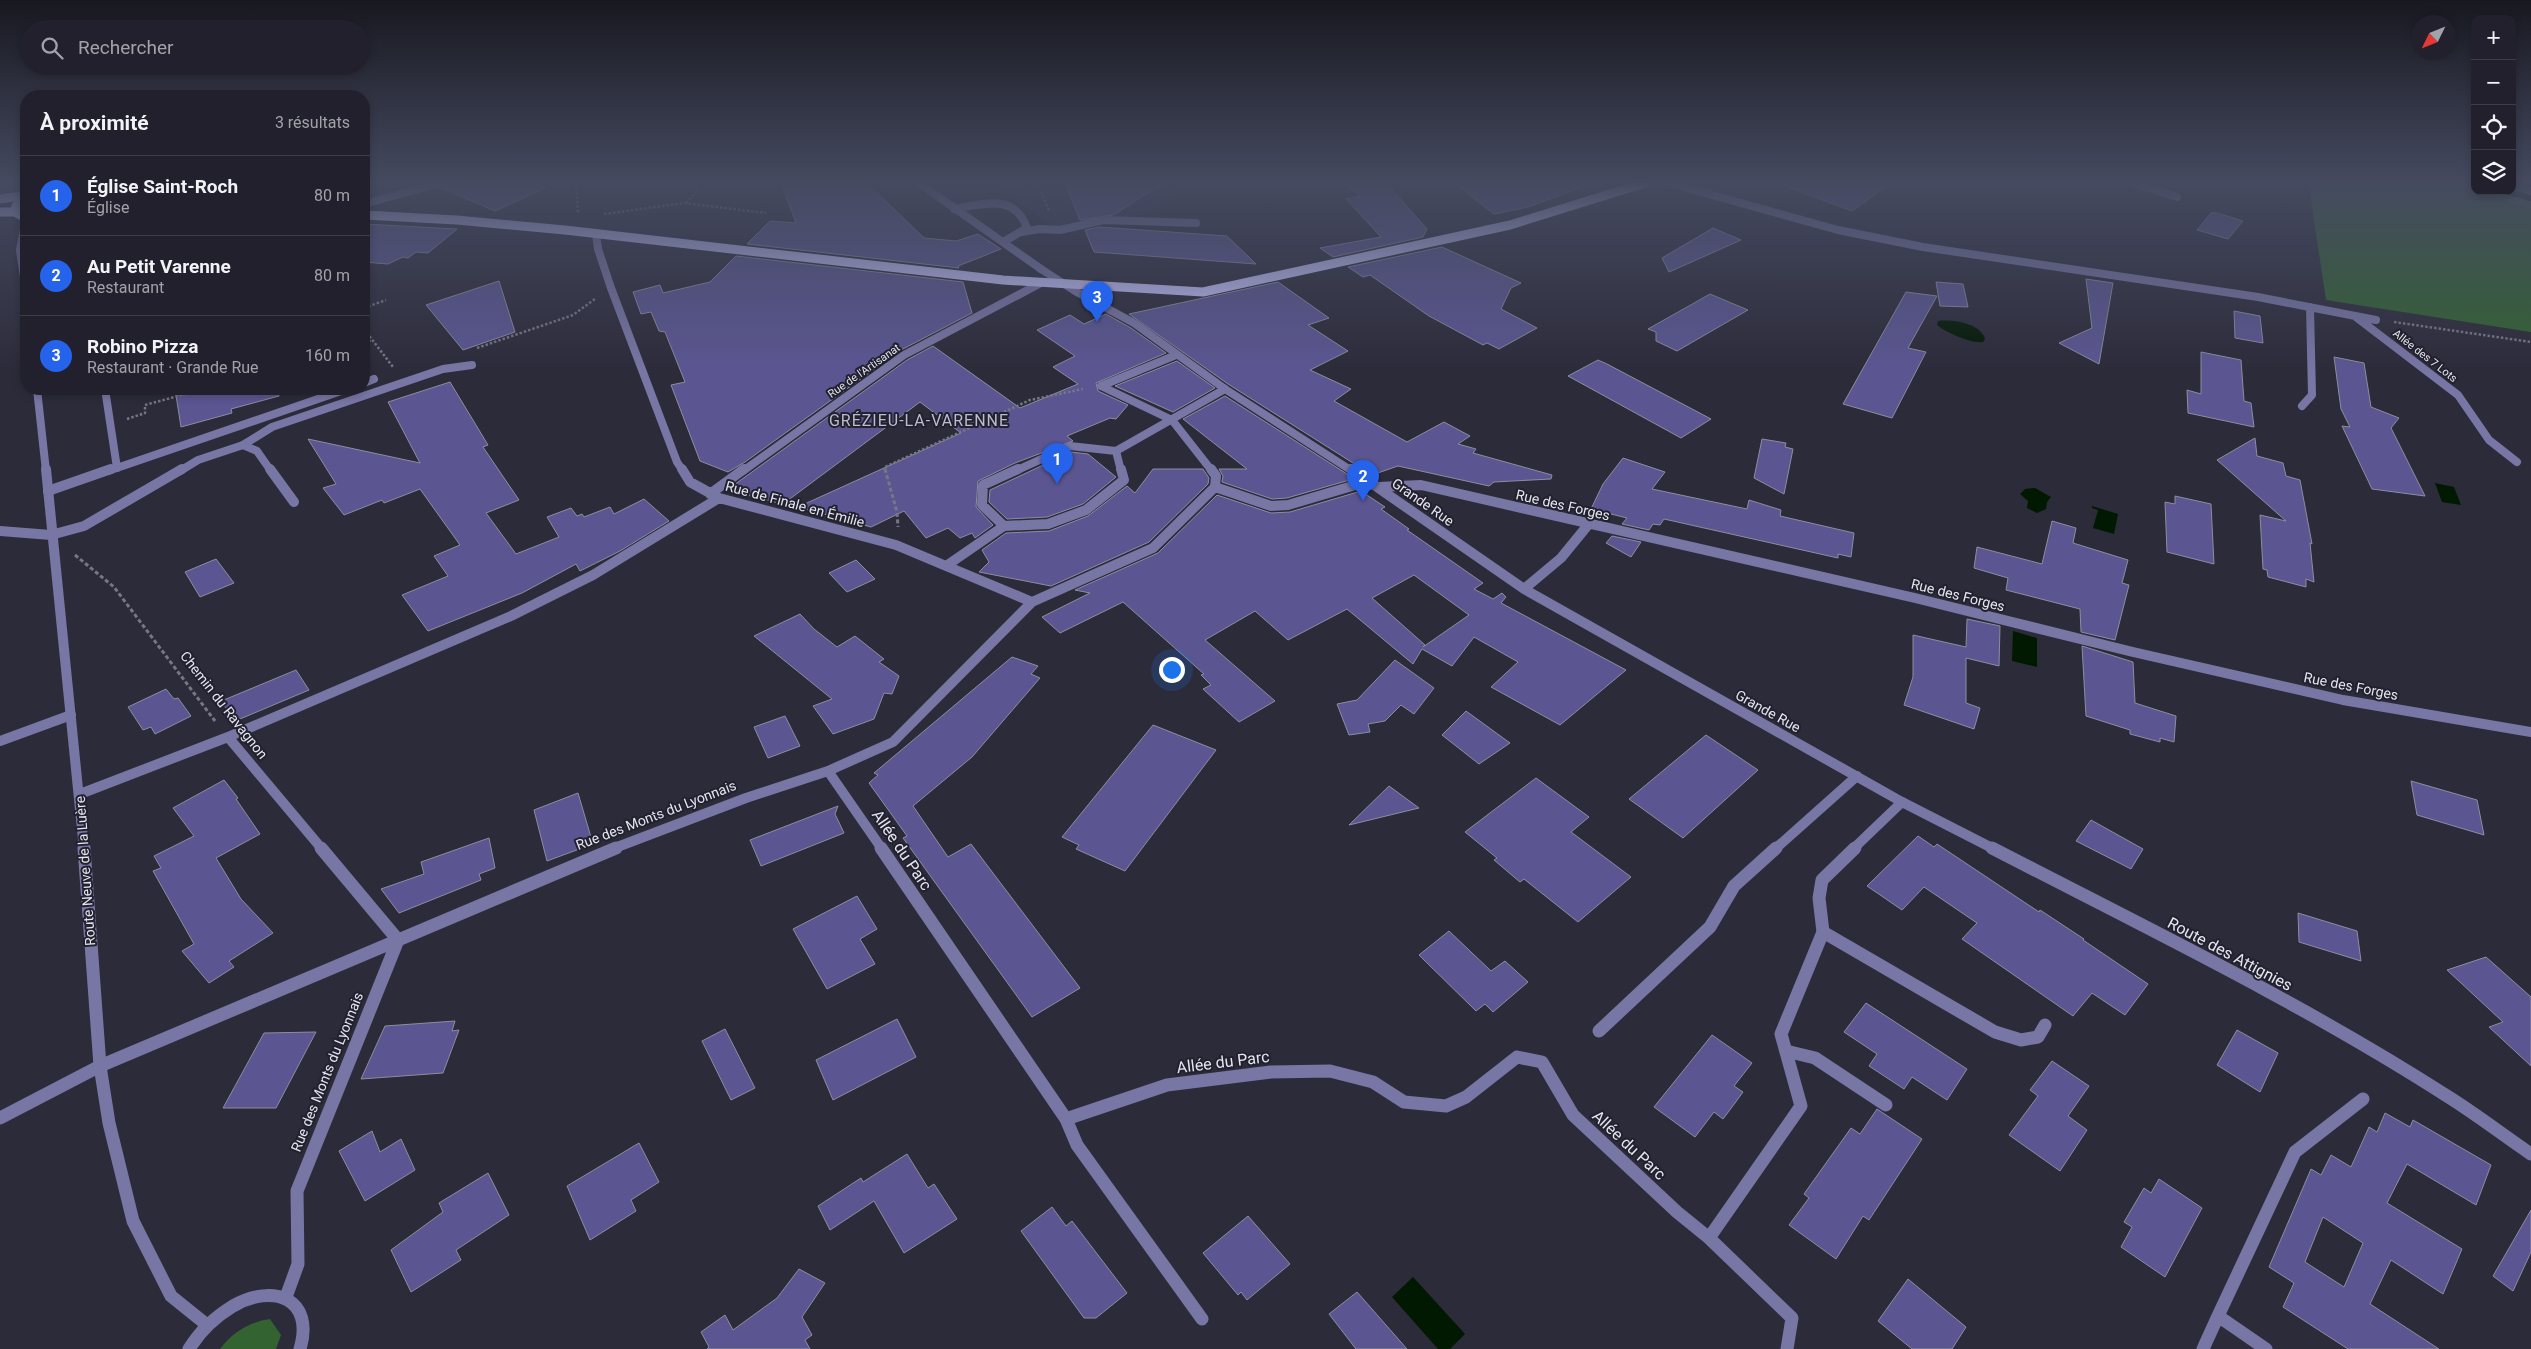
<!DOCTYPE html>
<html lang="fr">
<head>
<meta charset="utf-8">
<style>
  :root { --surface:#21202c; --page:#292834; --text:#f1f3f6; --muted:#a2a3a9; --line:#3e3e48; --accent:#2563eb }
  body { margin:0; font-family:Roboto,sans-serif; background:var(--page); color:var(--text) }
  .controls { position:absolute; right:15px; top:15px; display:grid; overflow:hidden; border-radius:10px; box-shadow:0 2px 8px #0003 }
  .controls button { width:45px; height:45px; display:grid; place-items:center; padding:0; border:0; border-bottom:1px solid var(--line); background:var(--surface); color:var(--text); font:25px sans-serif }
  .compass { position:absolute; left:2411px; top:15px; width:45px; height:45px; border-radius:50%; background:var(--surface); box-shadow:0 2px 8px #0003; rotate:227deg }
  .you { position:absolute; left:1171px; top:669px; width:18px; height:18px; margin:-12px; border:4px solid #fff; border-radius:50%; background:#1a73e8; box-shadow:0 0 0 8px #1a73e833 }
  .badge { display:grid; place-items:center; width:32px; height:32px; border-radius:50%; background:var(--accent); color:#fff; font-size:16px; font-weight:700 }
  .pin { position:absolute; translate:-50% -41px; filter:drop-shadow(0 1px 2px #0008) }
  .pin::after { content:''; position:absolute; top:26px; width:18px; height:15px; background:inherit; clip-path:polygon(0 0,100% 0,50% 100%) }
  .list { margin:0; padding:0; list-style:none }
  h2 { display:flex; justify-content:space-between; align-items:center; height:65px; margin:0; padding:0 20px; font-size:21px }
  h2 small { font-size:16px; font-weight:400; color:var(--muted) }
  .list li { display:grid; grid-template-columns:32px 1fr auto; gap:15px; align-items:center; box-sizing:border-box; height:80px; padding:0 20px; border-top:1px solid var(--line) }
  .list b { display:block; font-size:19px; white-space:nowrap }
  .list p { margin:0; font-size:16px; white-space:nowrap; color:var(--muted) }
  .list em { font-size:16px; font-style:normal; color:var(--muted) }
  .icon { flex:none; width:28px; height:28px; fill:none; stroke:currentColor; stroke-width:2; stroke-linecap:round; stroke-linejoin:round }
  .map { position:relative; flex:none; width:2531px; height:1349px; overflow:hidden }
  .search { position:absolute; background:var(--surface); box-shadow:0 2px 8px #0003; left:20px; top:20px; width:350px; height:55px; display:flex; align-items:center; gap:12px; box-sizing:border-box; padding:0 18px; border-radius:28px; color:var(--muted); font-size:19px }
  .panel { position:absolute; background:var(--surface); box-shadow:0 2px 8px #0003; left:20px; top:90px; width:350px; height:305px; border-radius:20px }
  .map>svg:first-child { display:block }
  .built { fill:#353449 }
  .green { fill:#336331 }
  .forest { fill:#437441 }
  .water { fill:#011801 }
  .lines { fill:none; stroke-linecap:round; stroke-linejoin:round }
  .stream { stroke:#011801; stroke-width:6 }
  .building { fill:#5b5692; stroke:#8d8d9f; fill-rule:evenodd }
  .path-far1 { stroke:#777683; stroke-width:2.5; stroke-dasharray:2.5 2; stroke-linecap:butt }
  .path { stroke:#777683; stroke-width:3; stroke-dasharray:4 2.5; stroke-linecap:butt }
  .service-far2 { stroke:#7876a4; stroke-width:8 }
  .service-far1 { stroke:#7876a4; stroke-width:10 }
  .service { stroke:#7876a4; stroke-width:13 }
  .minor-far2 { stroke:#7876a4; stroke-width:8 }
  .minor-far1 { stroke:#7876a4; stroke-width:10 }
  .minor { stroke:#7876a4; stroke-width:13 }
  .tertiary-far2 { stroke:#7876a4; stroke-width:8 }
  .tertiary-far1 { stroke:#7876a4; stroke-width:10 }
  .tertiary { stroke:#7876a4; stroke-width:13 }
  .primary { stroke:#c6c4fd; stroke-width:9 }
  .labels { text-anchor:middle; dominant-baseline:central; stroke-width:4; stroke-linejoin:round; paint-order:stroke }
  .far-street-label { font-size:11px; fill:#e5e5ef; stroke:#22212f }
  .street-label { font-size:14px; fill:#e5e5ef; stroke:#22212f }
  .quarter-label { font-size:16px; letter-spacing:1px; fill:#bcbccf; stroke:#22212f }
  .near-street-label { font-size:16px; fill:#e5e5ef; stroke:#22212f }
</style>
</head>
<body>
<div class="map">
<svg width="2531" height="1349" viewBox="0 0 2531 1349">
  <rect width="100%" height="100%" fill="#2c2b3a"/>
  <!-- built -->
  <path class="built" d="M931,183H1165L1182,197L1135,218L1097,216L1054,228L1003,192L950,199Z"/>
  <!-- green -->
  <path class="green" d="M2298,183H2446L2499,197L2531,209V332L2326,300L2309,187Z
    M270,1319L281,1335L276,1349H220C233,1332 249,1322 270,1319Z"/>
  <!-- forest -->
  <path class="forest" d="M2512,183L2531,188V209L2476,191H2512Z"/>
  <!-- water -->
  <path class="water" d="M1938,321C1952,319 1981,323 1985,339L1983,342C1972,344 1945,332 1937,325Z
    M2435,483L2454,487L2461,505L2442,502Z
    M2035,488L2051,497L2047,502L2046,509L2037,513L2027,508L2028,501L2020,494L2025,489Z
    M2092,506L2118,514L2114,534L2093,528L2098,510L2092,508Z
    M2013,631L2037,638V667L2012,661Z
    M1413,1277L1465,1334L1450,1349H1438L1392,1297Z"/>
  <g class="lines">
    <!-- stream -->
    <path class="stream" d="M2505,191L2531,198"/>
  </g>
  <!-- building -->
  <path class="building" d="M446,183H556L495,211L441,188Z
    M781,183H867L924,238L956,241L978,234L1001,249L958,266L959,268L747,244L770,221L796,223Z
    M1065,183H1164L1113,215L1080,220Z
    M1343,183H1386L1427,229L1423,237L1333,257L1320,248L1381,237L1346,199L1360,196Z
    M1454,183H1584L1585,186L1528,207L1494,214Z
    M1785,183H1891L1852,211L1785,186Z
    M2211,213H2217L2243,221L2228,239L2197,230Z
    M364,224L457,229L428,253L416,252L408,258L403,257L388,264L364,262Z
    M1099,227L1227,236L1256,264L1094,252L1085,230Z
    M1713,228L1741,240L1669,272L1662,258Z
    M1442,247L1521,283L1511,288L1501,309L1537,328L1499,349L1487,343L1483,345L1429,316L1370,275L1363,277L1348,267Z
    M736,256L963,282L972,313L901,350L745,462L728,472L700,461L671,385L685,382L665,332L659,331L651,312L641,314L633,292L660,285L663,293L710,282Z
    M2086,279L2113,283L2099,364L2059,343L2092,328Z
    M499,281L515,332L463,350L426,305Z
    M1278,282L1329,318L1308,325L1348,351L1310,370L1351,389L1334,401L1407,442L1444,422L1470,436L1458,444L1476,449L1473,453L1552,475L1551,479L1494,482L1489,486L1398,466L1372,475L1228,384L1129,314Z
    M1936,282L1963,284L1968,307L1940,306Z
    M1906,292L1937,296L1908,348L1926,352L1892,418L1843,404Z
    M1710,294L1748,310L1677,351L1656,341V332L1648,329Z
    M2234,311L2260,316L2263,343L2235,338Z
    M1106,314L1131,328L1166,353L1096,383L1098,391L1128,405L1116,419L1110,418L1067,436L1073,441L1015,463L978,481L976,507L993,525L975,538L972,533L960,538L948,528L926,538L904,511L871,527L798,507L961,433L920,402L783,504L727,490L907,360L933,346L1020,408L1078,384L1053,367L1075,356L1037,330L1070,315L1084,324Z
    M2201,352L2241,360L2244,401L2251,403L2254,427L2188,413L2187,390L2201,394Z
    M2334,357L2364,363L2371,407L2399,418L2391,428L2425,496L2372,489L2342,426L2350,427L2341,409Z
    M1598,360L1607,364L1711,419L1681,438L1568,376Z
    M1177,361L1215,388L1173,412L1115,386Z
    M450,382L488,445L483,447L519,500L486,513L516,554L559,537L547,517L571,508L577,516L582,514L584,517L610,507L614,514L644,499L669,521L620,551L580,571L576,564L522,593L428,631L402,595L448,576L434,556L460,545L420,489L384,503L382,500L344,515L323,488L336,484L308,439L420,463L388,402Z
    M175,389H278L279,396L231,409L232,413L181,427Z
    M1225,396L1347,474L1353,479L1287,498L1272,499L1222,482L1223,476L1219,469H1247L1183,419Z
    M2255,438L2257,456L2283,463L2286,476L2300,480L2312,544L2310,543L2314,582L2306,579V587L2268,577L2267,570L2263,569L2260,515L2286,521L2217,460Z
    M1762,439L1786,443L1785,447L1793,449L1784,494L1754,478Z
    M1071,452L1088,454L1116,477L1083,504L1047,517L1007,519L989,502L990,490Z
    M1623,458L1665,472L1652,489L1747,509L1749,500L1781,510L1780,516L1854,533L1851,557L1838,554V558L1664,519L1660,525L1653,524L1649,530L1622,524L1627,518L1591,509L1603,484Z
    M1153,469H1203L1209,478L1208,484L1149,542L1051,586L979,572L989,562L982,550L1006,533L1049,531L1088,516L1127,486L1135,493Z
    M1361,491L1385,507L1381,509L1409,529L1407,530L1483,583L1474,589L1493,599L1502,593L1506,597L1501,603L1626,670L1560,725L1491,687L1518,662L1474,637L1452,666L1422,649L1413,664L1347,609L1288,640L1255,611L1205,640L1275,701L1239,722L1203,689L1211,685L1201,675L1204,674L1123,602L1060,633L1042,617L1090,593L1075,590L1158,553L1217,495L1271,513L1290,512ZM1414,575L1469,615L1423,647L1425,645L1372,598Z
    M2175,496L2211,504L2214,564L2167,552L2165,502L2175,504Z
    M2052,521L2076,528L2073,543L2128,560L2122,583L2129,585L2115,640L2081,632L2080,609L2006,590L2008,578L1974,568L1977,547L2042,564Z
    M1612,536L1641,542L1631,557L1606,543Z
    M216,559L234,583L200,597L185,572Z
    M856,560L875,579L847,592L829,573Z
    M800,614L814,629L837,647L855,636L884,659L879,662L899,676L892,694L884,693L874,719L833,734L813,706L832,699L754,636Z
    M1967,619L2000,626L1999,666L1966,658V703L1980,708L1974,729L1904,705L1913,677V635L1966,647Z
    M2082,646L2133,662L2135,703L2176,716L2174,742L2160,738V742L2130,734V730L2086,716Z
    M1012,657L1038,666L1031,674L1040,678L972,757L913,806L948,857L971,844L1080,988L1032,1017L903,838L907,836L869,783L878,775L874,773Z
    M1395,660L1434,688L1414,714L1401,705L1385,721L1368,724L1370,732L1349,735L1337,704L1357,700Z
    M296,670L309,690L240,719L219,702Z
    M166,689L174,699L178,698L191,716L155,734L151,727L143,730L128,707Z
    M1466,711L1510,743L1479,764L1442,735Z
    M785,716L800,746L768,758L754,727Z
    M1153,725L1216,750L1125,871L1076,849L1079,845L1062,837Z
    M1706,735L1758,770L1683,838L1629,799Z
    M1536,778L1589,817L1571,832L1631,877L1578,922L1524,879L1520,882L1494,860L1497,858L1465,832Z
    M224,780L238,798L236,799L260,834L216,858L241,899L273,933L229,961L234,967L209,983L182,951L194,944L153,871L161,868L154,856L194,836L173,808Z
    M2411,781L2477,800L2484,835L2417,815Z
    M1389,786L1419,808L1349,825Z
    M578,793L593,844L547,861L534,810Z
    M838,806L835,814L844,833L761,866L750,840Z
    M2091,820L2143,849L2131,869L2076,841Z
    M1918,836L1934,847L1937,844L2039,912L2040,910L2084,939L2083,940L2148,984L2125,1015L2092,993L2073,1016L1962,939L1977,923L1924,887L1902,910L1867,886Z
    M489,838L495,868L479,874L481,880L399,913L381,889L424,874L421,862Z
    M857,896L877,929L860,939L875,964L827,989L793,929Z
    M2298,913L2357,931L2361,961L2299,942Z
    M1449,931L1491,971L1505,961L1528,982L1493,1012L1485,1004L1476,1011L1419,955Z
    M2486,957L2531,997V1066L2489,1027L2503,1022L2447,970Z
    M1866,1003L1967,1069L1947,1100L1912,1077L1904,1089L1869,1066L1877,1054L1844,1032Z
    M897,1019L916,1057L833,1100L816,1060Z
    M455,1021L452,1031L459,1030L443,1073L361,1079L385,1026Z
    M725,1029L755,1088L731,1100L702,1041Z
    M2237,1030L2278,1053L2260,1092L2217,1065Z
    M316,1032L276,1108H223L264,1033Z
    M1712,1035L1752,1063L1734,1086L1743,1092L1735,1103L1723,1119L1714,1112L1695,1137L1654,1107Z
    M2052,1061L2089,1086L2068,1116L2087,1130L2060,1171L2009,1135L2038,1096L2030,1090Z
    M1877,1109L1922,1139L1869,1220L1863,1216L1836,1259L1789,1225L1809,1198L1804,1194L1851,1128L1860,1134Z
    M2385,1113L2410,1127L2413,1120L2491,1165L2476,1205L2407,1164L2387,1203L2462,1249L2443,1294L2391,1260L2370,1304L2439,1349H2348L2283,1307L2294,1283L2269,1267L2311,1169L2321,1175L2331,1155L2351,1167L2369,1127L2377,1132ZM2323,1217L2363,1243L2344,1287L2305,1262Z
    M372,1131L380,1152L401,1139L415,1170L365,1201L339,1151Z
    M639,1143L659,1182L631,1200L636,1211L590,1240L567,1186Z
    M907,1154L928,1188L934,1184L957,1219L904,1253L874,1201L830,1230L818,1206L861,1178L863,1182Z
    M488,1173L509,1215L456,1250L461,1260L411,1292L391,1250L443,1212L439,1203Z
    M2159,1179L2202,1208L2165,1277L2121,1247L2132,1227L2124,1222L2144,1188L2151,1193Z
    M1052,1207L1066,1226L1072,1221L1127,1293L1096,1318H1084L1021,1231Z
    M2531,1210V1252L2513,1291L2493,1276Z
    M1248,1216L1290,1264L1247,1300L1241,1292L1238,1295L1203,1253Z
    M799,1269L825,1283L802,1317L812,1335L805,1340L810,1349H707L709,1347L701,1332L725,1315L733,1330L777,1298Z
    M1908,1279L1966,1327L1952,1349H1912L1878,1321Z
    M1357,1292L1407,1349H1356L1329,1314Z"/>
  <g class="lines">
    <!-- path-far1 -->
    <path class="path-far1" d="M576,183L578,212
      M1038,183L1049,211
      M1008,187L1017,183
      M686,203L698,190L693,183
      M604,214L685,203L766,213
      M364,308L386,300
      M2394,322L2531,342
      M364,329L393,367
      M364,343L372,340
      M477,348L573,315L595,299
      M127,419L145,413V405L204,389
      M885,471V467L1030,400L1083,389"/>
    <!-- path -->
    <path class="path" d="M885,469L897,512L898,527
      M75,555L114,587L215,721"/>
    <!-- service-far2 -->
    <path class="service-far2" d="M243,445L272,427L443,369L472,365"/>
    <!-- service-far1 -->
    <path class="service-far1" d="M0,741L71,715
      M1775,849L1857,776"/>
    <!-- service -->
    <path class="service" d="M1823,932L1995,1032L2021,1040L2038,1037L2045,1025
      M1599,1031L1710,927L1734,886L1776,848
      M1786,1051L1815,1058L1886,1105"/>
    <!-- minor-far2 -->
    <path class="minor-far2" d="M919,183L1041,269
      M1669,183L1838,230L1923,247L2258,297L2376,320
      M2133,183L2177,197
      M364,204L440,183
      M954,209C983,204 1015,193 1027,228L1003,242
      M1021,232L1040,229L1060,230L1104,220L1196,223
      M596,234L598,249L611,288L677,462L683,471
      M2356,317L2458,395L2489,440L2517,462
      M364,383L374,379
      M1101,386L1172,420L1212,471
      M1101,386L1176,355
      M105,389L117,468
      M2302,406L2312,395L2310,307
      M1116,451L1121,471
      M1116,451L1225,389
      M108,471L347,389
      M180,471L198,460L243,445L257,451L271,471
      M743,471L904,355L1041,283
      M1015,471L1070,446L1116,451"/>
    <!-- minor-far1 -->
    <path class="minor-far1" d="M270,469L294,502
      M682,469L690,482L719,498L896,545L1032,602
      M1018,469L983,485L982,505L1004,526L1048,524L1086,510L1124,480L1121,469
      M1211,469L1216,476L1215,487
      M1215,487L1271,506L1288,505L1369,481
      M48,491L111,469
      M710,494L744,469
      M0,531L51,535L84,526L182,469
      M946,566L1004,526
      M228,737L322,849
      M828,771L882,849
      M80,794L228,737L511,616L593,575L719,498
      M612,849L746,798L828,771L893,742L1032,602L1153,548L1215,487
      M1853,849L1902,802"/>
    <!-- minor -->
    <path class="minor" d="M321,848L398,940
      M881,848L1066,1119L1167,1085L1271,1072L1330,1071L1373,1082L1404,1102L1446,1106L1466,1097L1517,1057L1542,1062L1573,1115L1677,1212L1709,1238
      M0,1118L100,1066L616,848
      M1066,1119L1077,1145L1202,1319
      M286,1297L298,1264L297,1191L398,940
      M1787,1349L1792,1318L1709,1238L1801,1106L1781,1034L1823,932L1819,898L1822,880L1855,848
      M2203,1349L2218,1316
      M2266,1349L2218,1316L2295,1152L2363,1099"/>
    <!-- tertiary-far2 -->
    <path class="tertiary-far2" d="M26,218L20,250L26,290
      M1041,269L1075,291L1134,323L1225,389L1352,471
      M37,389L46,471"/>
    <!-- tertiary-far1 -->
    <path class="tertiary-far1" d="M46,469L84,849
      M1351,469L1524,589L1902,802L1994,849
      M1378,487L1421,485L1915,598L2133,652L2343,700L2531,732
      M1524,589L1561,558L1588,525"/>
    <!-- tertiary -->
    <path class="tertiary" d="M84,848L100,1066L109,1123L133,1221L171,1296L207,1325
      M1992,848C2145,927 2302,1003 2447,1096C2476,1114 2503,1135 2531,1154
      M189,1349C200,1331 215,1317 233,1306C273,1283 315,1298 300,1349"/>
    <!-- primary -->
    <path class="primary" d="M26,198L16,206L15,212L26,218
      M0,199L26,195
      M0,212H15
      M364,215L457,220L565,230L1003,280L1203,292L1510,225L1645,183"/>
  </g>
  <!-- sky -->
  <linearGradient id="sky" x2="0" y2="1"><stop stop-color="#181820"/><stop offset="0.49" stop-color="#454a60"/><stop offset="1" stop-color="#454a60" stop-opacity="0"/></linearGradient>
  <rect width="2531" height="372" fill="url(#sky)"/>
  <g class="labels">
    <!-- far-street labels -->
    <g class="far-street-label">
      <text transform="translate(2425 356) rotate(38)">Allée des 7 Lots</text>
      <text transform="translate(864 371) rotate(-35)">Rue de l'Artisanat</text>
    </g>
    <!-- street labels -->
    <g class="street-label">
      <text transform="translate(1423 502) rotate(35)">Grande Rue</text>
      <text transform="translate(795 504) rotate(15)">Rue de Finale en Émilie</text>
      <text transform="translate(1563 505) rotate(13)">Rue des Forges</text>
      <text transform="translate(1958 595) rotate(14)">Rue des Forges</text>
      <text transform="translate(2351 686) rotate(11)">Rue des Forges</text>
      <text transform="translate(224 705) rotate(52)">Chemin du Ravagnon</text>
      <text transform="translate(1768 711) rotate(29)">Grande Rue</text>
      <text transform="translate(656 815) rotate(-21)">Rue des Monts du Lyonnais</text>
      <text transform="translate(85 871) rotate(-94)">Route Neuve de la Luère</text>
      <text transform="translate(327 1072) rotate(-68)">Rue des Monts du Lyonnais</text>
    </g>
    <!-- quarter labels -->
    <g class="quarter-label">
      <text x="919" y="420">GRÉZIEU-LA-VARENNE</text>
    </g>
    <!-- near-street labels -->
    <g class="near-street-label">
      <text transform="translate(902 850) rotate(56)">Allée du Parc</text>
      <text transform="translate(2230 954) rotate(28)">Route des Attignies</text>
      <text transform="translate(1223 1062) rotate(-7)">Allée du Parc</text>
      <text transform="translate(1629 1145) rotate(43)">Allée du Parc</text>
    </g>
  </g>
</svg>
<div class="controls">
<button>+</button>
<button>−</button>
<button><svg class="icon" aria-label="locate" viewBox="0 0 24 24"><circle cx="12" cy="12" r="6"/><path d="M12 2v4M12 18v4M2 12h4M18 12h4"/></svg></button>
<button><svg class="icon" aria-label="layers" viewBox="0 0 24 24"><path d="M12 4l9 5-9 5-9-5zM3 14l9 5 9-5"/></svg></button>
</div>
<svg class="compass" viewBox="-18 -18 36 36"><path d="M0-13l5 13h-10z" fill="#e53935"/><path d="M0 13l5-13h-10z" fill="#a2a3a9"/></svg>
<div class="you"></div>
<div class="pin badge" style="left:1057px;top:484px">1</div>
<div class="pin badge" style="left:1363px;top:501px">2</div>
<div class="pin badge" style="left:1097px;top:322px">3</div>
<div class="search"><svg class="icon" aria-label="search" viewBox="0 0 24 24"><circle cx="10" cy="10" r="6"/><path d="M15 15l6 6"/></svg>Rechercher</div>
<section class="panel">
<h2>À proximité<small>3 résultats</small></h2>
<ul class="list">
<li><span class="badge">1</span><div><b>Église Saint-Roch</b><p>Église</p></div><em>80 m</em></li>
<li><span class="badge">2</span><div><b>Au Petit Varenne</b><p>Restaurant</p></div><em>80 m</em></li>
<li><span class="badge">3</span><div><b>Robino Pizza</b><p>Restaurant · Grande Rue</p></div><em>160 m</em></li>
</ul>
</section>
</div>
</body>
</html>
